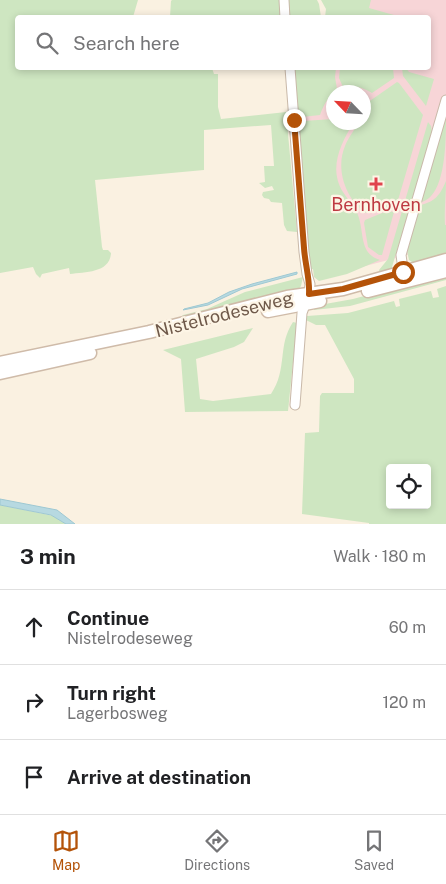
<!DOCTYPE html>
<html lang="en">
<head>
<meta charset="utf-8">
<style>
  :root { --surface:#fff; --page:#f6f6f6; --text:#202124; --muted:#757577; --line:#e0e0e0; --accent:#b45309 }
  body { margin:0; font-family:"Public Sans",sans-serif; background:var(--page); color:var(--text) }
  .controls { position:absolute; right:15px; bottom:15px; display:grid; overflow:hidden; border-radius:5px; box-shadow:0 2px 8px #0003 }
  .controls button { width:45px; height:45px; display:grid; place-items:center; padding:0; border:0; border-bottom:1px solid var(--line); background:var(--surface); color:var(--text); font:25px sans-serif }
  .compass { position:absolute; left:326px; top:85px; width:45px; height:45px; border-radius:50%; background:var(--surface); box-shadow:0 2px 8px #0003; rotate:295deg }
  .stop { position:absolute; width:15px; height:15px; margin:-11px; border:4px solid #b45309; border-radius:50%; background:#fff }
  .stop.end { background:#b45309; border-color:#fff; box-shadow:0 1px 5px #0008 }
  .list { margin:0; padding:0; list-style:none }
  h2 { display:flex; justify-content:space-between; align-items:center; height:65px; margin:0; padding:0 20px; font-size:21px }
  h2 small { font-size:16px; font-weight:400; color:var(--muted) }
  .list li { display:grid; grid-template-columns:32px 1fr auto; gap:15px; align-items:center; box-sizing:border-box; height:75px; padding:0 20px; border-top:1px solid var(--line) }
  .list b { display:block; font-size:19px; white-space:nowrap }
  .list p { margin:0; font-size:16px; white-space:nowrap; color:var(--muted) }
  .list em { font-size:16px; font-style:normal; color:var(--muted) }
  .icon { flex:none; width:28px; height:28px; fill:none; stroke:currentColor; stroke-width:2; stroke-linecap:round; stroke-linejoin:round }
  .map { position:relative; flex:none; width:446px; height:524px; overflow:hidden }
  .search { position:absolute; background:var(--surface); box-shadow:0 2px 8px #0003; left:15px; right:15px; top:15px; height:55px; display:flex; align-items:center; gap:12px; box-sizing:border-box; padding:0 18px; border-radius:5px; color:var(--muted); font-size:19px }
  .sheet { height:290px; background:var(--surface) }
  nav { display:flex; justify-content:space-around; align-items:center; box-sizing:border-box; height:70px; border-top:1px solid var(--line); background:var(--surface); font-size:14px; color:var(--muted) }
  nav a { display:grid; justify-items:center; gap:2px }
  nav .on { color:var(--accent) }
  .map>svg:first-child { display:block }
  .medical { fill:#f7d5d7; fill-rule:evenodd }
  .green { fill:#cee6c1; fill-rule:evenodd }
  .water { fill:#b7d9e1; stroke:#9ec8d2 }
  .lines { fill:none; stroke-linecap:round; stroke-linejoin:round }
  .street-casing { stroke:#c9b9a9; stroke-width:11 }
  .secondary-casing { stroke:#cfbba9; stroke-width:15 }
  .street { stroke:#fff; stroke-width:9 }
  .secondary { stroke:#fff; stroke-width:12 }
  .route { stroke:#b45309; stroke-width:6 }
  .health-dot { fill:#e0444e; stroke:#fdf5e6; stroke-width:2 }
  .labels { text-anchor:middle; dominant-baseline:central; stroke-width:4.5; stroke-linejoin:round; paint-order:stroke }
  .health-label { font-size:18px; fill:#be3a42; stroke:#fdf5e6 }
  .street-label { font-size:18px; fill:#6f594a; stroke:#fdf5e6 }
</style>
</head>
<body>
<div class="map">
<svg width="446" height="524" viewBox="0 0 446 524">
  <rect width="100%" height="100%" fill="#faf1e1"/>
  <!-- medical -->
  <path class="medical" d="M344,0H446V245L323,277L301,122L320,68H428V18L338,17ZM334,92H364V122H334Z"/>
  <!-- green -->
  <path class="green" d="M0,0H138L133,17L18,18V68H212L214,74H218V107L221,119L286,112L297,232L287,231L284,225L282,203L271,202L269,199L264,198L262,195L263,192L274,190L272,186L265,188L259,183L265,182L264,166H274L271,125L204,130V170L95,180L102,247L103,250H108L111,253C110,273 85,272 70,274L69,268L42,274L40,278L36,274L33,267L0,273Z
    M172,0H279L280,17H170L171,1Z
    M287,0H317L319,4L321,17H289Z
    M321,0H371L369,8L401,17H325L326,9Z
    M293,68H336L335,77L337,89C328,97 324,104 320,115L302,117L297,116Z
    M340,68H393L394,78L372,93C362,87 354,85 343,87L339,78Z
    M402,68H406L409,72L434,79L426,106L403,76Z
    M397,82L399,83L423,115L396,207L365,213C346,198 335,170 345,146C348,138 354,131 358,123L364,122V105Z
    M446,117C446,141 446,197 421,202Z
    M333,119L334,122L353,123C341,144 328,168 343,192C348,200 357,209 359,218C364,235 360,254 380,260L347,274L319,281L314,277L313,269L310,270L297,124L303,121Z
    M428,122L431,126L432,132L392,267L391,270L380,276L379,270L388,259Z
    M446,181C446,197 444,210 445,225H446V257L415,264L409,260L407,251L420,205C435,202 440,195 446,181Z
    M387,211L394,212L382,255H379L368,247L364,223L365,220Z
    M446,274V280L350,306L314,310V306L353,299Z
    M303,277L301,286L298,290L177,321L183,315L207,309L245,292Z
    M446,286V524H369V523L302,514L305,433L319,432L320,396L322,393H354V379L325,325H316L306,320L307,316L348,313L394,301L396,307L400,306L399,299L431,291L433,298L439,297L437,289ZM390,468H427V505H390Z
    M293,322L297,323L288,411L185,412L181,359L163,350L253,328L244,342L234,347L196,359L200,399L213,401L271,394C288,369 277,346 293,322Z
    M0,505L54,516L66,524H0Z"/>
  <!-- water -->
  <path class="water" d="M297,272V274L242,289L208,305L183,310L184,309L208,303L229,292L252,284Z
    M0,499L57,510L75,524H66L51,515L0,505Z"/>
  <g class="lines">
    <defs>
      <path id="street" d="M284,0L285,18
        M290,68L304,252L307,274L310,284L309,294L302,313L295,405
        M404,276L401,255L446,100"/>
      <path id="secondary" d="M368,291L446,271
        M268,311L320,301
        M0,363L149,332L287,297L343,289L446,260
        M0,373L90,353"/>
    </defs>
    <!-- street casing -->
    <use href="#street" class="street-casing"/>
    <!-- secondary casing -->
    <use href="#secondary" class="secondary-casing"/>
    <!-- street -->
    <use href="#street" class="street"/>
    <!-- secondary -->
    <use href="#secondary" class="secondary"/>
  </g>
  <g class="lines">
    <!-- route -->
    <path class="route" d="M294,120C297,163 301,205 304,248C305,264 310,279 309,294L343,289L403,272"/>
  </g>
  <!-- markers -->
  <path class="health-dot" d="M373.5 176.5h5v5h5v5h-5v5h-5v-5h-5v-5h5z"/>
  <g class="labels">
    <!-- health labels -->
    <g class="health-label">
      <text x="376" y="204">Bernhoven</text>
    </g>
    <!-- street labels -->
    <g class="street-label">
      <text transform="translate(224 314) rotate(-14)">Nistelrodeseweg</text>
    </g>
  </g>
</svg>
<div class="controls">
<button><svg class="icon" aria-label="locate" viewBox="0 0 24 24"><circle cx="12" cy="12" r="6"/><path d="M12 2v4M12 18v4M2 12h4M18 12h4"/></svg></button>
</div>
<svg class="compass" viewBox="-18 -18 36 36"><path d="M0-13l5 13h-10z" fill="#e53935"/><path d="M0 13l5-13h-10z" fill="#757577"/></svg>
<div class="stop" style="left:403px;top:272px"></div>
<div class="stop end" style="left:294px;top:120px"></div>
<div class="search"><svg class="icon" aria-label="search" viewBox="0 0 24 24"><circle cx="10" cy="10" r="6"/><path d="M15 15l6 6"/></svg>Search here</div>
</div>
<section class="sheet">
<h2>3 min<small>Walk · 180 m</small></h2>
<ul class="list">
<li><svg class="icon" aria-label="ahead" viewBox="0 0 24 24"><path d="M12 20V5M6 11l6-6 6 6"/></svg><div><b>Continue</b><p>Nistelrodeseweg</p></div><em>60 m</em></li>
<li><svg class="icon" aria-label="right" viewBox="0 0 24 24"><path d="M7 20v-9h11M14 6l5 5-5 5"/></svg><div><b>Turn right</b><p>Lagerbosweg</p></div><em>120 m</em></li>
<li><svg class="icon" aria-label="arrive" viewBox="0 0 24 24"><path d="M6 21V4h12l-3 4 3 4H6"/></svg><div><b>Arrive at destination</b></div></li>
</ul>
</section>
<nav>
<a class="on"><svg class="icon" aria-label="map" viewBox="0 0 24 24"><path d="M3 6l6-2 6 2 6-2v14l-6 2-6-2-6 2zM9 4v14M15 6v14"/></svg>Map</a>
<a><svg class="icon" aria-label="directions" viewBox="0 0 24 24"><path d="M12 3l9 9-9 9-9-9zM9 14v-3h6M13 9l2 2-2 2"/></svg>Directions</a>
<a><svg class="icon" aria-label="saved" viewBox="0 0 24 24"><path d="M7 4h10v16l-5-4-5 4z"/></svg>Saved</a>
</nav>
</body>
</html>
